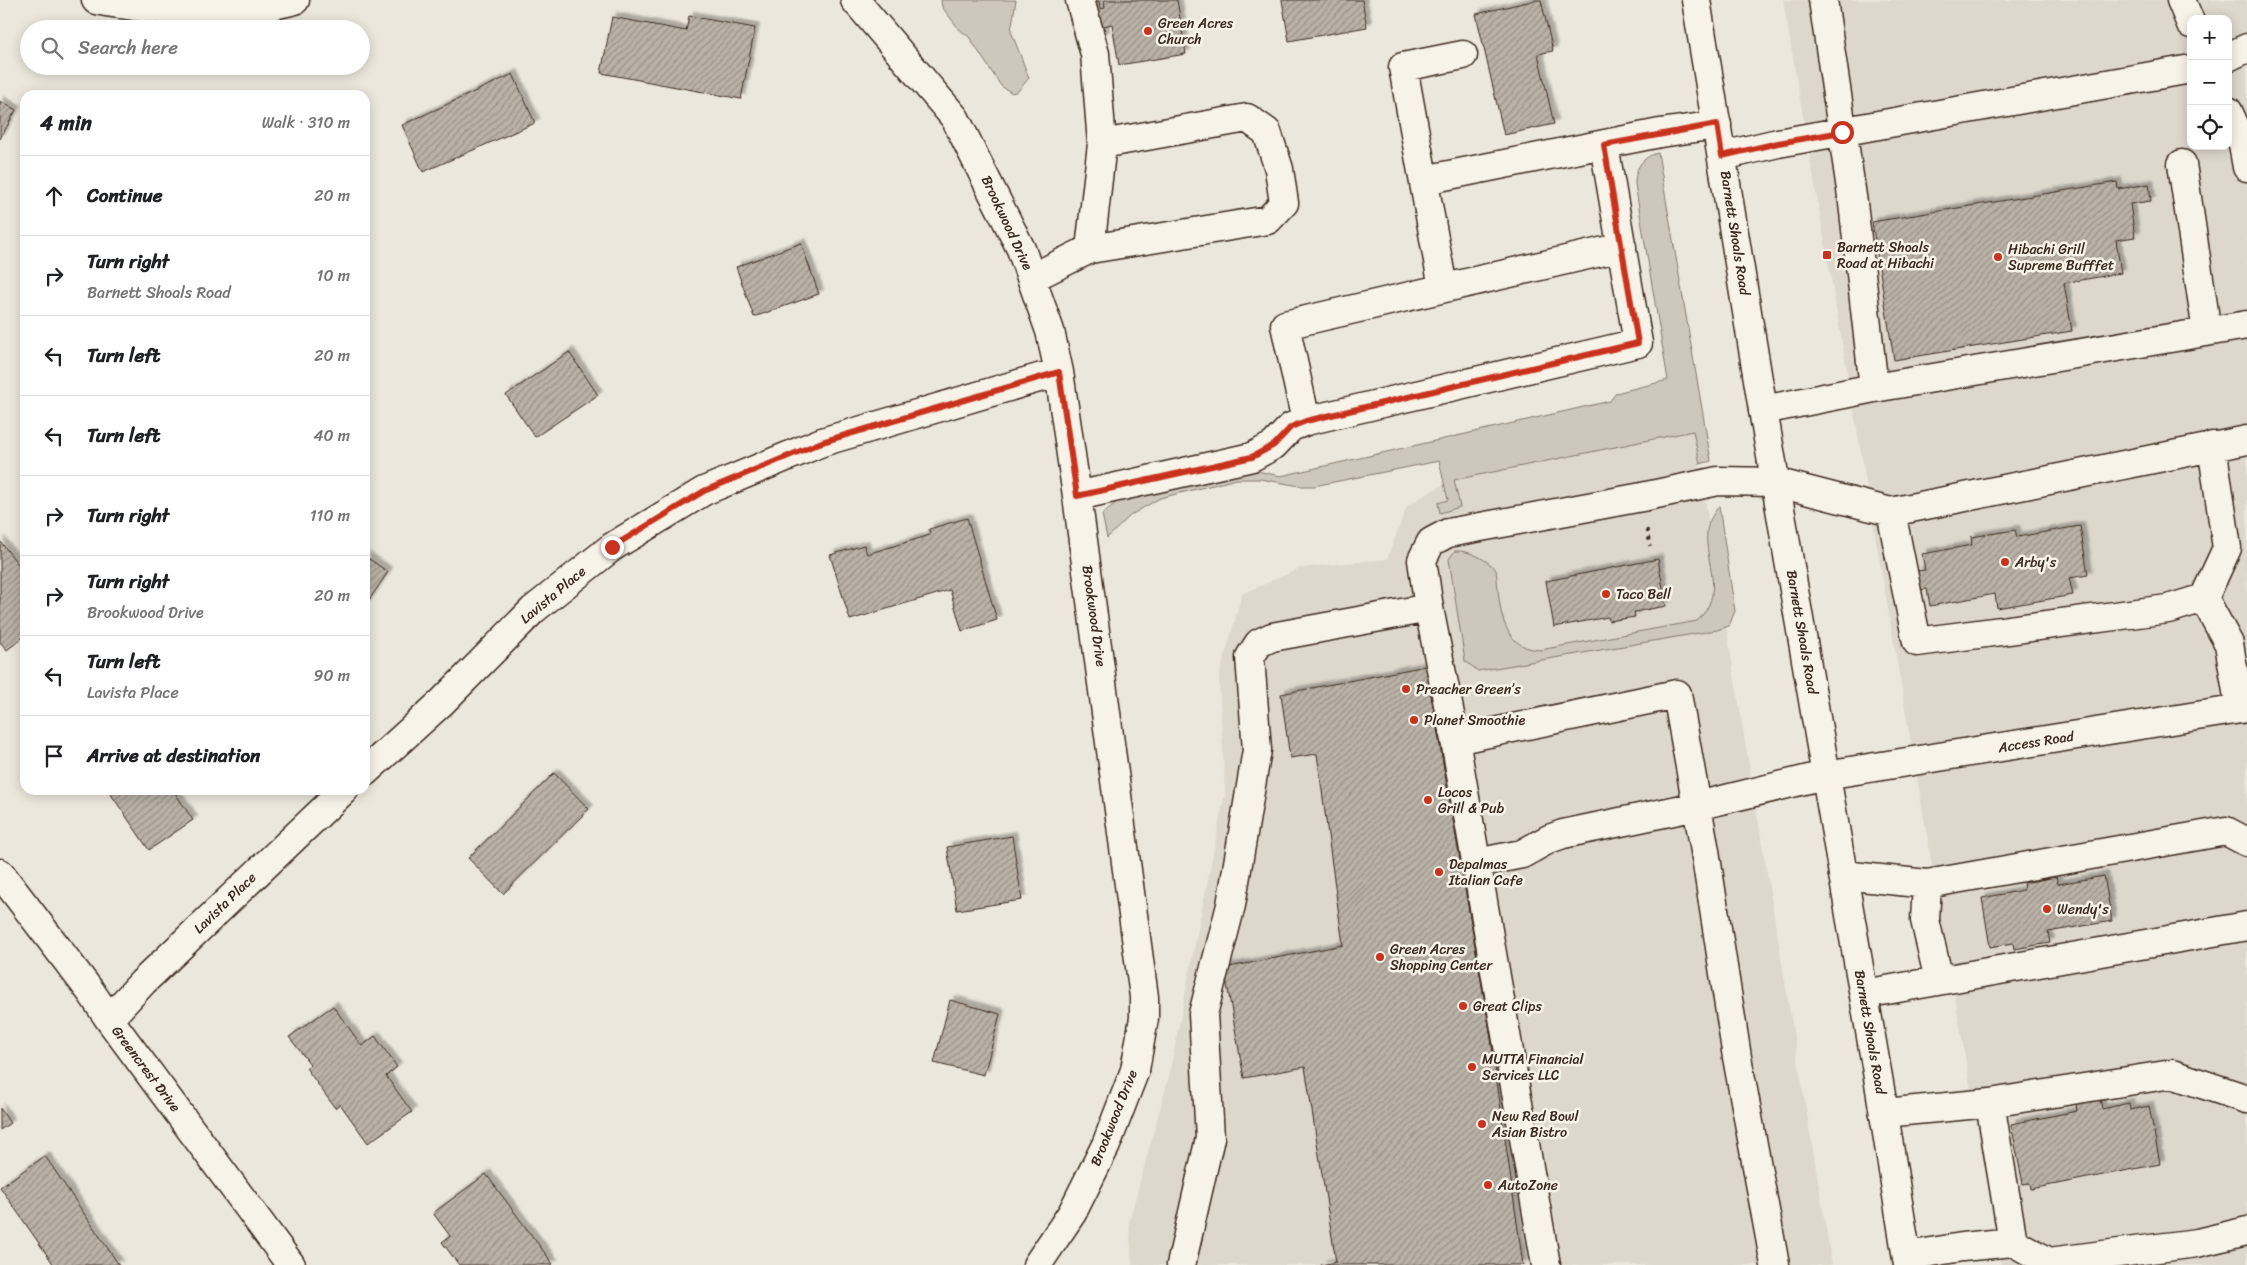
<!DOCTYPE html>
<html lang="en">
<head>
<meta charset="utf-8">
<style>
  :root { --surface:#fff; --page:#f2f2f2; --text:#202124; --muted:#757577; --line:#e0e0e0 }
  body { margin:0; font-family:Sriracha,sans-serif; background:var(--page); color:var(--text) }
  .controls { position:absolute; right:15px; top:15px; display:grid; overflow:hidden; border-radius:10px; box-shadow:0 2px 12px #0003 }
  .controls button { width:45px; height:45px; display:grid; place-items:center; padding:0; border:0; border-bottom:1px solid var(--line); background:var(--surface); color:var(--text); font:25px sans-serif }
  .stop { position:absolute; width:15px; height:15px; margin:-11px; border:4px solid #c8321e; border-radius:50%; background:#fff }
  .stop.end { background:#c8321e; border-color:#fff; box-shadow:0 1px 5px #0008 }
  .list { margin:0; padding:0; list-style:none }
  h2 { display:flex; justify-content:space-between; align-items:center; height:65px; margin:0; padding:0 20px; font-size:21px }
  h2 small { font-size:16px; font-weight:400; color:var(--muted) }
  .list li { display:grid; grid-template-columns:32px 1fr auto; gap:15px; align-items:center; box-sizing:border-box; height:80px; padding:0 20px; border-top:1px solid var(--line) }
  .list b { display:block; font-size:19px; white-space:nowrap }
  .list p { margin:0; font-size:16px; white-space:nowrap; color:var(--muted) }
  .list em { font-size:16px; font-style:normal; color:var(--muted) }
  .icon { flex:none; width:28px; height:28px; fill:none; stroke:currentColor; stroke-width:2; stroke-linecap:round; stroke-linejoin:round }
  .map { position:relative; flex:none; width:2247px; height:1265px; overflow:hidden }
  .search { position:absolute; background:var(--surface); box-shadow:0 2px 12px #0003; left:20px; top:20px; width:350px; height:55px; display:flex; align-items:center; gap:12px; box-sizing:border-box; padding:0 18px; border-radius:28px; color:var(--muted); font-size:19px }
  .panel { position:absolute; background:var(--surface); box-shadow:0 2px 12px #0003; left:20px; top:90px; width:350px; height:705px; border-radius:15px }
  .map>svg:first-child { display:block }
  .built { fill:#ddd7cc; fill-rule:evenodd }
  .green { fill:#cec8bc; stroke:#84796d }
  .building { fill:url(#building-hatch); stroke:#3b2a1e; filter:url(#shadow) }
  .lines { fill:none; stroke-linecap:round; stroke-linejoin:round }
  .minor-casing { stroke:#3b2a1e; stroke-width:31 }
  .major-casing { stroke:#3b2a1e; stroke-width:31 }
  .path { stroke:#3b2a1e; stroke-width:3; stroke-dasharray:4 4; stroke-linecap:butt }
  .minor { stroke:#f7f3e8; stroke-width:28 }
  .major { stroke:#f7f3e8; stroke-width:28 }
  .route { stroke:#c8321e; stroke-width:6 }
  .poi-dot { fill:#c8321e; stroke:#f7f3e8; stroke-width:2 }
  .labels { text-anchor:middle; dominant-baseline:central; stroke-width:5; stroke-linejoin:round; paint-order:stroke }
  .poi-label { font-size:14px; fill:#3b2a1e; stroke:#f7f3e8; text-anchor:start }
  .street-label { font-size:14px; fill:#3b2a1e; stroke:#f7f3e8 }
</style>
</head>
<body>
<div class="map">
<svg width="2247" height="1265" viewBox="0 0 2247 1265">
  <defs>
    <pattern id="building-hatch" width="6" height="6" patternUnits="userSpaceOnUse" patternTransform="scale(1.25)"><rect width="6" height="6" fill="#bab2a7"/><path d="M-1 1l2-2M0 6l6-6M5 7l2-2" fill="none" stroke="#989187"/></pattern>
    <filter id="shadow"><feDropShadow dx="4.5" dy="-4.5" stdDeviation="1" flood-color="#0004"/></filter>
  </defs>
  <rect width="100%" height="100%" fill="#ece7dc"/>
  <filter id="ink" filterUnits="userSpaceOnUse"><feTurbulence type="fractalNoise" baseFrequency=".02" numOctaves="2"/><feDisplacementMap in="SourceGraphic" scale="10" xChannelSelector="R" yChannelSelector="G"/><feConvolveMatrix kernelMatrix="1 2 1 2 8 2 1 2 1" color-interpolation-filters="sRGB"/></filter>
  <g filter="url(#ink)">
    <!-- built -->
    <path class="built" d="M1783,0H2247V1265H2001ZM2191,19H2228V146H2191Z
      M1693,427L1832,1265H1132L1129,1222L1169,1076L1225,793L1219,677L1242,594L1301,568L1387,559L1407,506L1457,476Z"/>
    <!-- green -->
    <path class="green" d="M941,0H1016L1011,31L1029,78L1018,91L1012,93L1001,86L969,37L959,29L942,7Z
      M1658,153L1711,461L1700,464L1693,431L1454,480L1460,507L1440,513L1438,503L1448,500L1439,461L1314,486H1300L1260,479H1237L1160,498L1131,515L1107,538L1102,514L1123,497L1247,469L1281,476L1610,401L1616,393L1668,380L1635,184C1635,168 1642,157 1658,153Z
      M1719,506L1735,611L1729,626L1717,630L1478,671L1465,661L1449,559L1455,551C1469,550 1487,559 1496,570C1500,602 1498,648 1540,650L1697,621C1727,593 1704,564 1707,531C1708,522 1713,514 1719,506Z"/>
    <!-- building -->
    <path class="building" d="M1104,0H1177L1186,54L1119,65L1112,24L1104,26L1105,36L1080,40L1074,5L1099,1L1100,9L1105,8Z
      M1282,0H1362L1367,27L1289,41Z
      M1536,0H1541L1553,51L1538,54L1554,124L1504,135L1476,14Z
      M689,16L755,28L741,99L601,73L612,17L686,31Z
      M513,74L535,123L423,172L402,125Z
      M0,101L16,110L0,139Z
      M2117,182L2118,189L2149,184L2151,201L2130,204L2135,237L2116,240L2121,273L2064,283L2072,331L1894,360L1872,222Z
      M801,243L819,294L754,317L736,267Z
      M569,352L598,395L535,437L506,395Z
      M967,518L997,620L962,631L950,590L850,620L830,555L864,545L867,554L930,535L929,529Z
      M2080,526L2088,575L2069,578L2073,595L1997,608L1995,594L1930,606L1927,589L1920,590L1917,571L1925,570L1922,554L1972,545L1971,537L2015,530L2017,537Z
      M0,541L25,573V636L7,650L0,642Z
      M365,556L388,572L365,606Z
      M1658,559L1666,606L1634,612L1635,617L1609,621L1608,617L1554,627L1546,581Z
      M1426,666L1490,1032L1523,1265H1321L1336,1262L1305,1067L1244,1078L1224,968L1343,945L1317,754L1290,758L1281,694Z
      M554,773L589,809L503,894L468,858Z
      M108,790H173L193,820L149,850Z
      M1012,836L1022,900L957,910L947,847Z
      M2104,876L2112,921L2048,932L2050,943L2014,949L2013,943L1990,947L1982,898L2024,890L2023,883L2056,877L2058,884Z
      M950,1000L1000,1014L984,1075L934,1063Z
      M333,1006L362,1046L375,1036L397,1067L386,1076L412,1112L368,1143L340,1104L335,1108L306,1068L310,1064L289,1037Z
      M2100,1099L2102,1109L2129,1103L2130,1110L2149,1106L2160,1164L2031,1189L2030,1183L2023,1184L2011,1124L2077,1111L2076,1103Z
      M0,1108L10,1123L0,1130Z
      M45,1156L119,1265H54L0,1187Z
      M486,1174L553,1264L551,1265H459L442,1242L450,1236L433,1213Z"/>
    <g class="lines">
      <defs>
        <path id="minor" d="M96,0C108,3 122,4 134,6C188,13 243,14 295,0
          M855,0L955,118L1021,249L1050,331L1059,372L1077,496L1144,997V1018L1135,1070L1106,1145L1072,1213L1037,1265
          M1080,0L1095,54L1102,144L1090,249
          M1823,0L1853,203L1874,388
          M2181,0L2191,24
          M2228,57L2247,48
          M2228,111L2243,144L2247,167
          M1722,156L1778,143L2191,69
          M2182,164L2207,332
          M1424,180L1660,133L1717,125
          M1032,278L1090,249L1268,220L1284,203L1279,169L1267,132L1247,118L1102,144
          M1443,288L1403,67L1463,55
          M1763,410L1874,388L2247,325
          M1306,421L1285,325L1622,247
          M1077,496L1252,457L1274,445L1291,427L1306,421L1638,343L1604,145
          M1891,512L1917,642L2168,609L2204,598L2227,548L2212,446
          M2204,598L2229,644L2240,709
          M1455,740L1677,694L1705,851L1737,1057L1775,1265
          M365,772L442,702L533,610L612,547L704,491L822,442L1059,372
          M1476,863L1522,854L1549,839L1563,834L1697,806L1825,775L2247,708
          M0,873L91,992L109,1019L291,1265
          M1843,875L1927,884L2226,831L2247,842
          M1927,884L1925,920L1939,980
          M1864,994L2247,926
          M109,1019L143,982L344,790
          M1990,1103L2013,1242
          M1884,1113L1990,1103L2172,1074L2247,1099
          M1907,1256L1962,1247L2013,1242L2049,1262L2197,1243L2247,1231
          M1181,1265L1210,1138L1203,1014L1231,905L1257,750L1250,657L1259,643L1272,637L1429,608
          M1546,1265L1455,740L1429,608L1422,560L1431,542L1448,533L1642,497L1718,481L1775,482L1891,512L2247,440"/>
        <path id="major" d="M1696,0L1763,410L1880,1089L1908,1265"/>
      </defs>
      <!-- minor casing -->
      <use href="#minor" class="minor-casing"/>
      <!-- major casing -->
      <use href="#major" class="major-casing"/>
      <!-- path -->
      <path class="path" d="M1647,529L1650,546"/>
      <!-- minor -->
      <use href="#minor" class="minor"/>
      <!-- major -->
      <use href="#major" class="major"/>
    </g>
  </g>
  <g class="lines" filter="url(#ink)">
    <!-- route -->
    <path class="route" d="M612,547L704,491L822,442L1059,372L1077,496L1252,457L1274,445L1291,427L1306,421L1638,343L1604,145L1717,124L1722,156L1778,143L1842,132"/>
  </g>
  <!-- markers -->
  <g class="poi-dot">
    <circle cx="1148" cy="31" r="5"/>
    <rect x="1822" y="250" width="10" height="10" rx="2.5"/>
    <circle cx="1998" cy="257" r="5"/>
    <circle cx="2005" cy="562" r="5"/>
    <circle cx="1606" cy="594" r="5"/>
    <circle cx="1406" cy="689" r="5"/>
    <circle cx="1414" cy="720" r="5"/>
    <circle cx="1428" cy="800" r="5"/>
    <circle cx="1439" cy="872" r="5"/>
    <circle cx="2047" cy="909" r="5"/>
    <circle cx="1380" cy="957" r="5"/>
    <circle cx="1463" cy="1006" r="5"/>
    <circle cx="1472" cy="1067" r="5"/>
    <circle cx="1482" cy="1124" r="5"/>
    <circle cx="1488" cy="1185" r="5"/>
  </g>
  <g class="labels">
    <!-- poi labels -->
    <g class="poi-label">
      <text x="1158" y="23">Green Acres<tspan x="1158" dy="16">Church</tspan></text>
      <text x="1837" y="247">Barnett Shoals<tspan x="1837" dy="16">Road at Hibachi</tspan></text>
      <text x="2008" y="249">Hibachi Grill<tspan x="2008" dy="16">Supreme Bufffet</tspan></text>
      <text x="2015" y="562">Arby's</text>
      <text x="1616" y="594">Taco Bell</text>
      <text x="1416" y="689">Preacher Green’s</text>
      <text x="1424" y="720">Planet Smoothie</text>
      <text x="1438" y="792">Locos<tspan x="1438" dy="16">Grill &amp; Pub</tspan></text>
      <text x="1449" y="864">Depalmas<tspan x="1449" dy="16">Italian Cafe</tspan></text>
      <text x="2057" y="909">Wendy's</text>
      <text x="1390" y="949">Green Acres<tspan x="1390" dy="16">Shopping Center</tspan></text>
      <text x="1473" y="1006">Great Clips</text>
      <text x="1482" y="1059">MUTTA Financial<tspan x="1482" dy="16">Services LLC</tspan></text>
      <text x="1492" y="1116">New Red Bowl<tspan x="1492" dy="16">Asian Bistro</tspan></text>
      <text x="1498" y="1185">AutoZone</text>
    </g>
    <!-- street labels -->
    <g class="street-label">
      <text transform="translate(1007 223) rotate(65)">Brookwood Drive</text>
      <text transform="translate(1735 233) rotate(81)">Barnett Shoals Road</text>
      <text transform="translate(553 595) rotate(-40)">Lavista Place</text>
      <text transform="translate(1094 616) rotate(82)">Brookwood Drive</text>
      <text transform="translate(1802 632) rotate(80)">Barnett Shoals Road</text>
      <text transform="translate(2036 742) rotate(-9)">Access Road</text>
      <text transform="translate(225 903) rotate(-44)">Lavista Place</text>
      <text transform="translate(1870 1032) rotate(80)">Barnett Shoals Road</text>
      <text transform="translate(146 1069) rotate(53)">Greencrest Drive</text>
      <text transform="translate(1114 1118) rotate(-68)">Brookwood Drive</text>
    </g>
  </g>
</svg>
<div class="controls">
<button>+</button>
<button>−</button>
<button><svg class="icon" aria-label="locate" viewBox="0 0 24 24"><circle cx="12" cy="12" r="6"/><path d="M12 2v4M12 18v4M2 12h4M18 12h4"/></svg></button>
</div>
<div class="stop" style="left:1842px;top:132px"></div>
<div class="stop end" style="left:612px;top:547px"></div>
<div class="search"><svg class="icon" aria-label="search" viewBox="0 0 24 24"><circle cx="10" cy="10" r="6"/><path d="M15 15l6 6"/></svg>Search here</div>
<section class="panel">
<h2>4 min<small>Walk · 310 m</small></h2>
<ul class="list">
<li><svg class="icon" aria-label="ahead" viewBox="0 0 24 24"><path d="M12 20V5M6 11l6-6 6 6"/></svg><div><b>Continue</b></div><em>20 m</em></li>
<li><svg class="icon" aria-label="right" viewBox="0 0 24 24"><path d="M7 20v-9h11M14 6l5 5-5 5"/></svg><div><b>Turn right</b><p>Barnett Shoals Road</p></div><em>10 m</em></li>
<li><svg class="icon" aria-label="left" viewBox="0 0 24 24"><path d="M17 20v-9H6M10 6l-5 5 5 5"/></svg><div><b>Turn left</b></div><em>20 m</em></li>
<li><svg class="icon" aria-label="left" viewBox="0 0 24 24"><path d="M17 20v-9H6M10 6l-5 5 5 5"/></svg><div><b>Turn left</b></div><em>40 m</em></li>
<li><svg class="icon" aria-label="right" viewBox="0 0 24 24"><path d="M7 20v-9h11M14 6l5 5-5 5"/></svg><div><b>Turn right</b></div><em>110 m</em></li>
<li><svg class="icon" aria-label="right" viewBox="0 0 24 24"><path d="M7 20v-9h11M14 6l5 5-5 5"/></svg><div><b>Turn right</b><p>Brookwood Drive</p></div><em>20 m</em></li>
<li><svg class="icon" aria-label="left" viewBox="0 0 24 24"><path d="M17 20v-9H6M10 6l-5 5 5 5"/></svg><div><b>Turn left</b><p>Lavista Place</p></div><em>90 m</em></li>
<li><svg class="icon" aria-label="arrive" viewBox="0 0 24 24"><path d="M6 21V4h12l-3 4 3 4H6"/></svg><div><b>Arrive at destination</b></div></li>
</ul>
</section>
</div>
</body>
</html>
